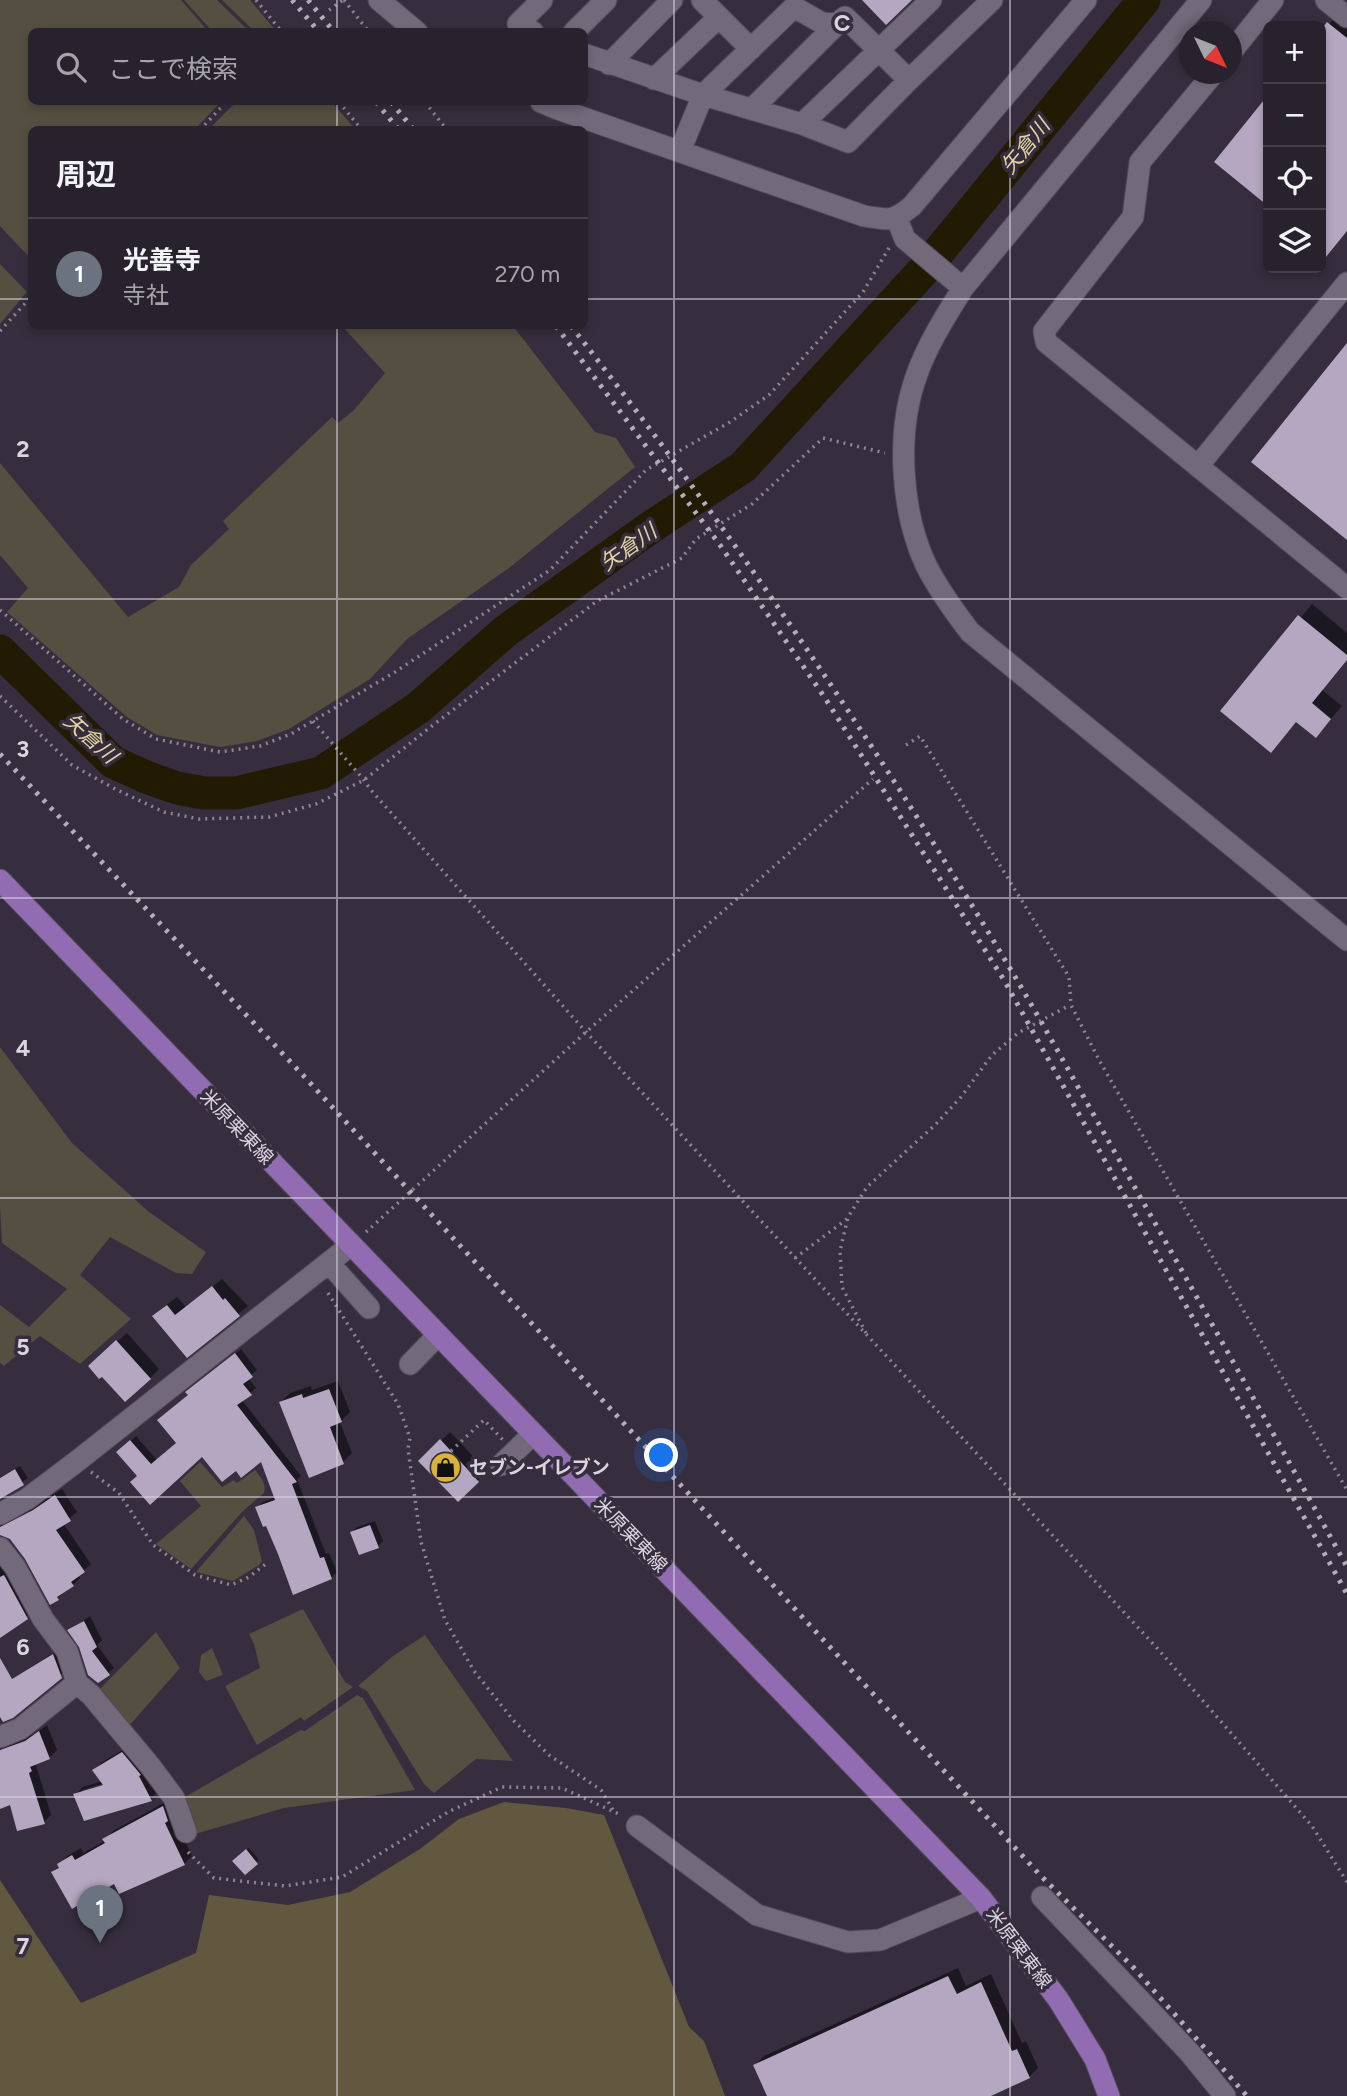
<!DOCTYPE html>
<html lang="ja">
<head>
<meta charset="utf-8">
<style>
  :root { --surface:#28222e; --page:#302a36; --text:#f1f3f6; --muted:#a5a4aa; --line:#443f4a; --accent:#b45309 }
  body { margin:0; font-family:Figtree,"Noto Sans JP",sans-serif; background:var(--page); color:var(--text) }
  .controls { position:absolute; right:21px; top:21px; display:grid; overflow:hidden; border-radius:10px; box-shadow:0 4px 10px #0003 }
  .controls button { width:63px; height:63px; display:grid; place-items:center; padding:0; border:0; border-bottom:2px solid var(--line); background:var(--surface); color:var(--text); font:35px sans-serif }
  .compass { position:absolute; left:1179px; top:21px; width:63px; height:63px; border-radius:50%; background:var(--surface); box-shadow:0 4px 10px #0003; rotate:133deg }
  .you { position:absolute; left:662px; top:1456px; width:24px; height:24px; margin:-18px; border:5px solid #fff; border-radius:50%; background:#1a73e8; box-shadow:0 0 0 10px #1a73e833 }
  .badge { display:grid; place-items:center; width:46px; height:46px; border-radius:50%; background:var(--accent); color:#fff; font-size:23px; font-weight:700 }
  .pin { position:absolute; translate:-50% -58px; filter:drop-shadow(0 2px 4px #0008) }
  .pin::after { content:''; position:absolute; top:37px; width:24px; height:21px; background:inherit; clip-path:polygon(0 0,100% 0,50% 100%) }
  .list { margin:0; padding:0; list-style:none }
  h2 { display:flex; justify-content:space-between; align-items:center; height:91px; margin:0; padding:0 28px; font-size:30px }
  h2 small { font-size:23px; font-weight:400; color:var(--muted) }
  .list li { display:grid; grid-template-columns:46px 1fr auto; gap:21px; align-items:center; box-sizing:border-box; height:112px; padding:0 28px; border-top:2px solid var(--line) }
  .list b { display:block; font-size:26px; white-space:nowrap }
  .list p { margin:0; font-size:23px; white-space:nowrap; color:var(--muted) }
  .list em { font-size:23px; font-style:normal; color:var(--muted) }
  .icon { flex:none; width:38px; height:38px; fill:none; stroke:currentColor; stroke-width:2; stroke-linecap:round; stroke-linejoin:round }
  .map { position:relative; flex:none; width:1347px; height:2096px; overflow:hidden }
  .search { position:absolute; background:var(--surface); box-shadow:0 4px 10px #0003; left:28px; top:28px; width:560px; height:77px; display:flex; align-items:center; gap:18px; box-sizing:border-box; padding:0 24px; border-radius:10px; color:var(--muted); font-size:26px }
  .panel { position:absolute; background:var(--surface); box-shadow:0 4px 10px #0003; left:28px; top:126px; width:560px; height:203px; border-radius:10px }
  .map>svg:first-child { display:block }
  .green { fill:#544f40 }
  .forest { fill:#61583f }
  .shadow { fill:#0007; fill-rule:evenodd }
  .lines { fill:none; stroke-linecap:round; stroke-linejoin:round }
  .river { stroke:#221a03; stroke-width:33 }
  .building { fill:#b5a7c2 }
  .minor-casing { stroke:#524b59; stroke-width:23 }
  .major-casing { stroke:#524b59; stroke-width:23 }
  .path { stroke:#8c8593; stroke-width:3.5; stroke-dasharray:2 5; stroke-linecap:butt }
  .minor { stroke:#72697b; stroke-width:21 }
  .major { stroke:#926cb3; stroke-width:21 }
  .rail { stroke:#b3adba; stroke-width:5; stroke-dasharray:3.5 7; stroke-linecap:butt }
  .grid { fill:none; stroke:#d9d4df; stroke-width:2; stroke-opacity:0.55 }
  .labels { text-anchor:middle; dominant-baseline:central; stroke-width:7; stroke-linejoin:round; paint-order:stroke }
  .street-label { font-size:19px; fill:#d9d4df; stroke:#362e3e }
  .poi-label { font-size:19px; font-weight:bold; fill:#d9d4df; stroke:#362e3e; text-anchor:start }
  .water-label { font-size:21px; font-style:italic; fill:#e6d4a0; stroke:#362e3e }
  .grid-label { font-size:23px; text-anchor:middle; font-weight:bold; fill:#d9d4df; stroke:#362e3e; stroke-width:7; stroke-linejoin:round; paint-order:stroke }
</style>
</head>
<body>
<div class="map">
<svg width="1347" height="2096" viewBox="0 0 1347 2096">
  <rect width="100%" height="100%" fill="#362e3e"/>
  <!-- green -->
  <path class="green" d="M0,0H181L208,31L32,32V102H221L195,129L32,130L31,259L0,226Z
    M184,0H217L249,31H212Z
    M222,0H250L276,31H254Z
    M236,102H332L355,129H209Z
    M0,264L27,292L0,324Z
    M342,326H513L595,432L616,438L635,467L509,568L407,639L370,679L289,729L257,741L220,747L157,735L127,717L7,612L28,588L0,555V463L128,617L179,587L191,565L229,529L223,521L332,417L338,423L354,410L385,373Z
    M0,1047L72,1143L149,1212L206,1252L192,1274L176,1273L110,1237L80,1275L131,1319L80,1364L40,1336L4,1366L0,1363V1305L29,1327L67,1289L2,1243L0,1208Z
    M200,1462L222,1487L234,1480L237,1483L255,1470C260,1477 267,1483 264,1493L243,1511L191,1569L156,1544L201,1506L180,1481Z
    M244,1516L254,1530L262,1561L259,1565L233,1581L196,1572Z
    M303,1609L345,1682L353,1687L304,1721L301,1717L257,1745L225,1686L260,1668L254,1644L249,1634Z
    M156,1632L180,1668L128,1727L96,1693Z
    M425,1635L513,1761L476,1759L434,1793L424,1784L367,1691L358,1686L393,1656Z
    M212,1648L223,1675L206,1681L199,1672L201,1655Z
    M357,1695L363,1698L415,1790L284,1808L195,1834L178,1801L301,1730L305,1731Z"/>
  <!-- forest -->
  <path class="forest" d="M504,1802L566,1808L604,1815L689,2027L704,2041L725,2096H0V1880L81,2003L196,1953L209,1895L288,1905L350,1892L420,1849L459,1819Z"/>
  <!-- shadow -->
  <path class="shadow" d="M1339,13L1347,20V231L1328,252L1321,247V33Z
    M1268,98V204L1216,162Z
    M1312,604L1347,633V660L1322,690L1342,706L1316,736L1297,721L1271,750L1223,711Z
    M222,1279L248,1306L187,1356L164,1307L177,1297L186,1307Z
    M127,1333L159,1369L150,1378L99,1357Z
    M241,1349L257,1370L248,1378L256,1388L242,1400L301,1476L297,1479L326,1554L329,1553L337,1572L331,1578L257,1507L263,1502L276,1497L261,1459L236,1468L202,1454L139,1476L124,1447L136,1436L157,1460L178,1442L193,1387Z
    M338,1381L350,1412L340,1422L352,1453L343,1462L281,1402L290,1393L311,1386L312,1390Z
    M450,1432L487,1471L458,1500L421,1461Z
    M20,1466L28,1478L0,1497V1477Z
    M62,1489L77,1512L63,1523L91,1564L78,1575L80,1578L73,1585L51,1603L28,1560L11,1538L0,1534V1526L6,1520L15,1519Z
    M375,1521L383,1541L378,1546L352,1532L357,1527Z
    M0,1554L34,1611L0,1636Z
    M90,1616L102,1640L97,1645L114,1668L108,1673L81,1646L70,1630Z
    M58,1650L66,1671L0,1714V1692L15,1677Z
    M47,1725L57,1750L49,1758L36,1765L51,1815L44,1822L11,1803L0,1801V1746L35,1734Z
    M130,1746L158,1791L151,1799L75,1795L83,1787L102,1781L95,1770L102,1762ZM111,1781L112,1785L82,1793V1790Z
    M171,1799L173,1815L192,1856L184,1864L115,1882L54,1873L67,1856L81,1848L83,1853L105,1841L113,1831Z
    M249,1848L259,1860L245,1872L235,1861Z
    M958,1968L966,1986L991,1974L1022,2043L1026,2041L1038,2068L1029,2077L987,2096H769L755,2065L764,2056Z"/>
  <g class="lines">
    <!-- river -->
    <path class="river" d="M0,651L113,762L146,777L177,788L204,793H236L321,773L418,708L507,630L651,527L743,467L923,271L1144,0"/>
  </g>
  <!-- building -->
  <path class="building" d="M862,0H912L886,25Z
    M1327,22L1347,38V231L1321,263V30Z
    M1268,95V206L1214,162Z
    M1347,343V540L1251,462Z
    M1298,615L1347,655V660L1312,703L1331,719L1316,738L1296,722L1271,753L1220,711Z
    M212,1286L223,1300L225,1298L240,1316L187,1358L152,1316L167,1305L175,1315Z
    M116,1340L151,1379L125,1402L102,1377L99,1379L88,1366Z
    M235,1353L253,1377L243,1384L252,1395L237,1405L297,1482L292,1484L320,1558L324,1557L332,1579L293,1595L278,1554L266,1526L263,1527L255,1507L275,1500L261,1462L241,1478L236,1471L222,1482L202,1457L150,1505L130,1482L137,1476L116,1452L130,1440L151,1464L176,1443L157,1420L188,1395L185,1392Z
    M329,1389L342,1422L330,1427L344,1464L309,1478L279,1402L302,1394L303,1398Z
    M440,1439L479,1482L458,1502L418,1461Z
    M15,1469L24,1485L0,1499V1478Z
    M55,1495L71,1521L56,1530L85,1572L71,1582L74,1586L57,1597L59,1600L50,1605L25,1559L10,1539L0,1535V1527L33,1510Z
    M370,1525L379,1548L359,1555L350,1532Z
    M4,1575L28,1619L0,1638V1577Z
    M84,1621L97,1647L92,1651L110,1675L98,1683L88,1675L79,1647L67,1630Z
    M53,1654L62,1678L13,1718L3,1722L0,1717V1658L12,1679Z
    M39,1731L50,1759L30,1767L32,1771L29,1773L45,1824L17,1831L10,1805L0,1809V1750L25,1741Z
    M122,1752L141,1775L139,1776L152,1801L84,1821L73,1794L103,1785L92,1770Z
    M163,1806L168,1821L165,1823L185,1865L119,1894L114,1884L72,1909L51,1872L59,1868L57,1864L72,1855L75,1860L105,1843L102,1839Z
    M246,1849L258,1864L245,1875L232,1861Z
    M948,1976L957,1994L981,1982L1012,2051L1017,2049L1030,2078L991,2096H767L753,2065Z"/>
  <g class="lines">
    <defs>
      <path id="minor" d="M379,0L417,32
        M702,0L751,49
        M1201,0L963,288C945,317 927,345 916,377C896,433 901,512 926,565C938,589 954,611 970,632L1347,940
        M1326,0L1347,17
        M794,7L822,23L837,24L845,17L909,80L848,142L802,124L703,95Z
        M533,32L518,24L542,0
        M574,32L606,0
        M1232,51L1273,0
        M584,54L703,95L680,151
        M609,64L672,0
        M1213,74L1140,162L1133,217L1044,331L1046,342L1347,588
        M654,79L719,17
        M909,80L992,0
        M541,102L558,109L864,216C889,220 893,222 912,206L1086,0
        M752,109L837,24
        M802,124L931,0
        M897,219L905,239L963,288
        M1198,466L1347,283
        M329,1263L369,1308
        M410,1364L438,1335
        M501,1465L533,1434
        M0,1514L27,1499L76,1462L351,1245
        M0,1548L15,1567L43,1619L67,1651L77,1683L91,1695L151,1767L174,1798L186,1832
        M0,1737L20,1729L77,1683
        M637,1826L757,1915L848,1942L880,1940L981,1898
        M1042,1897L1189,2052L1225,2096"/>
      <path id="major" d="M0,880L981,1898L1058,1999L1095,2059L1109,2096"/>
    </defs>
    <!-- minor casing -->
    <use href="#minor" class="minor-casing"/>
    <!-- major casing -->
    <use href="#major" class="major-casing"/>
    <!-- path -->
    <path class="path" d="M256,0L282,32
      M344,0L369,32
      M329,10L343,0
      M302,32L304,29
      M339,102L362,130
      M425,102L447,130
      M200,130L226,102
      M0,331L32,296
      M0,610L123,719L156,739L220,752L260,746L291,734L395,672L550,570L646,470L730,422L769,395L863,292L889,248
      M0,696L72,765L117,790L164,812L199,819L269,817L316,804L364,780L433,725L597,601L682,558L696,539L752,504L823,438L885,453
      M313,721L364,780L370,789L586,1032L1157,1648L1312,1826L1347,1882
      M906,745L920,736L1069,977L1071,1005L1099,1060L1347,1490
      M366,1232L586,1032L873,779
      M795,1258L847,1219
      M328,1293L398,1404L410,1438L408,1449L421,1542L445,1620L474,1671L514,1721L549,1755L601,1790L613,1810
      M866,1333L842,1287L840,1251L848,1217L867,1187L936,1124L961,1097L992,1055L1018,1033L1070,1005
      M451,1451L484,1420L503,1440
      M91,1472L119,1493L153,1545L195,1575L231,1585L249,1577L267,1563
      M188,1852L214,1878L285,1886L342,1877L448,1812L502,1787L562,1788L621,1815"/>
    <!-- minor -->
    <use href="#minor" class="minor"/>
    <!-- major -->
    <use href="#major" class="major"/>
    <!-- rail -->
    <path class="rail" d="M292,0L319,32
      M308,0L334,32
      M376,102L399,130
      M391,102L414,130
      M556,326L720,545L825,698L1004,980L1347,1594
      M571,326C731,530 878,747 1011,970C1046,1029 1079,1089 1113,1149C1192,1288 1270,1427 1347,1567
      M0,754L300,1072L1041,1876L1133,1967L1247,2096"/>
  </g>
  <!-- grid -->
  <path class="grid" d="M337,0V32M674,0V2096M1010,0V2096M337,102V130M0,299H32M584,299H1347M337,326V2096M0,599H1347M0,898H1347M0,1198H1347M0,1497H1347M0,1797H1347"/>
  <!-- icons -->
  <defs>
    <symbol id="shop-disc" viewBox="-11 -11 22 22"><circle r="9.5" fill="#dbb333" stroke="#362e3e"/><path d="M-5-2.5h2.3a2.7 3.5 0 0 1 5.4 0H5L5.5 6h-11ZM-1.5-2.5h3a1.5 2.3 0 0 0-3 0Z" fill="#111"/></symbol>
  </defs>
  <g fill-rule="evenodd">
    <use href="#shop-disc" x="428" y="1450" width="35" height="35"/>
  </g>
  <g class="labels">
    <!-- street labels -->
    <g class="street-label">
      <text transform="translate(237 1127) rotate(46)">米原栗東線</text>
      <text transform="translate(631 1535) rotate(46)">米原栗東線</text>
      <text transform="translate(1019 1948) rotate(53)">米原栗東線</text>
    </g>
    <!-- poi labels -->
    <g class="poi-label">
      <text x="469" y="1467">セブン-イレブン</text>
    </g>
    <!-- water labels -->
    <g class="water-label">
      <text transform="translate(1025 146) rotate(-51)">矢倉川</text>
      <text transform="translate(628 547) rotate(-35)">矢倉川</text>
      <text transform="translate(91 738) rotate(42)">矢倉川</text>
    </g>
  </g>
  <g class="grid-label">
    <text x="842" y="31">C</text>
    <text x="23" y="457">2</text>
    <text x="23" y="757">3</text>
    <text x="23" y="1056">4</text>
    <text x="23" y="1355">5</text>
    <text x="23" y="1655">6</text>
    <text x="23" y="1954">7</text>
  </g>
</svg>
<div class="controls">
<button>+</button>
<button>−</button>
<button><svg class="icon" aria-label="locate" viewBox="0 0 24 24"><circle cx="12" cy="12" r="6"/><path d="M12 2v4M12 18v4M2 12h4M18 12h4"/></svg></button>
<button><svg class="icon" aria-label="layers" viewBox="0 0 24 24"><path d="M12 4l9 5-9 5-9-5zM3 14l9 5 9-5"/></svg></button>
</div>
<svg class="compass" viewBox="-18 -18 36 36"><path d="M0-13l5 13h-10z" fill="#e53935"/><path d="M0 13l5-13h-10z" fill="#a5a4aa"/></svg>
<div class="you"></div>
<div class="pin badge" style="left:100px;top:1943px;background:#6b7280">1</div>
<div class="search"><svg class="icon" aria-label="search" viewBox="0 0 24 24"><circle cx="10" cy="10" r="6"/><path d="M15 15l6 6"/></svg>ここで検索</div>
<section class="panel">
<h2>周辺<small></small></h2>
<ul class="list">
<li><span class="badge" style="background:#6b7280">1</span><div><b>光善寺</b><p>寺社</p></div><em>270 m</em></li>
</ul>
</section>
</div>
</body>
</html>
